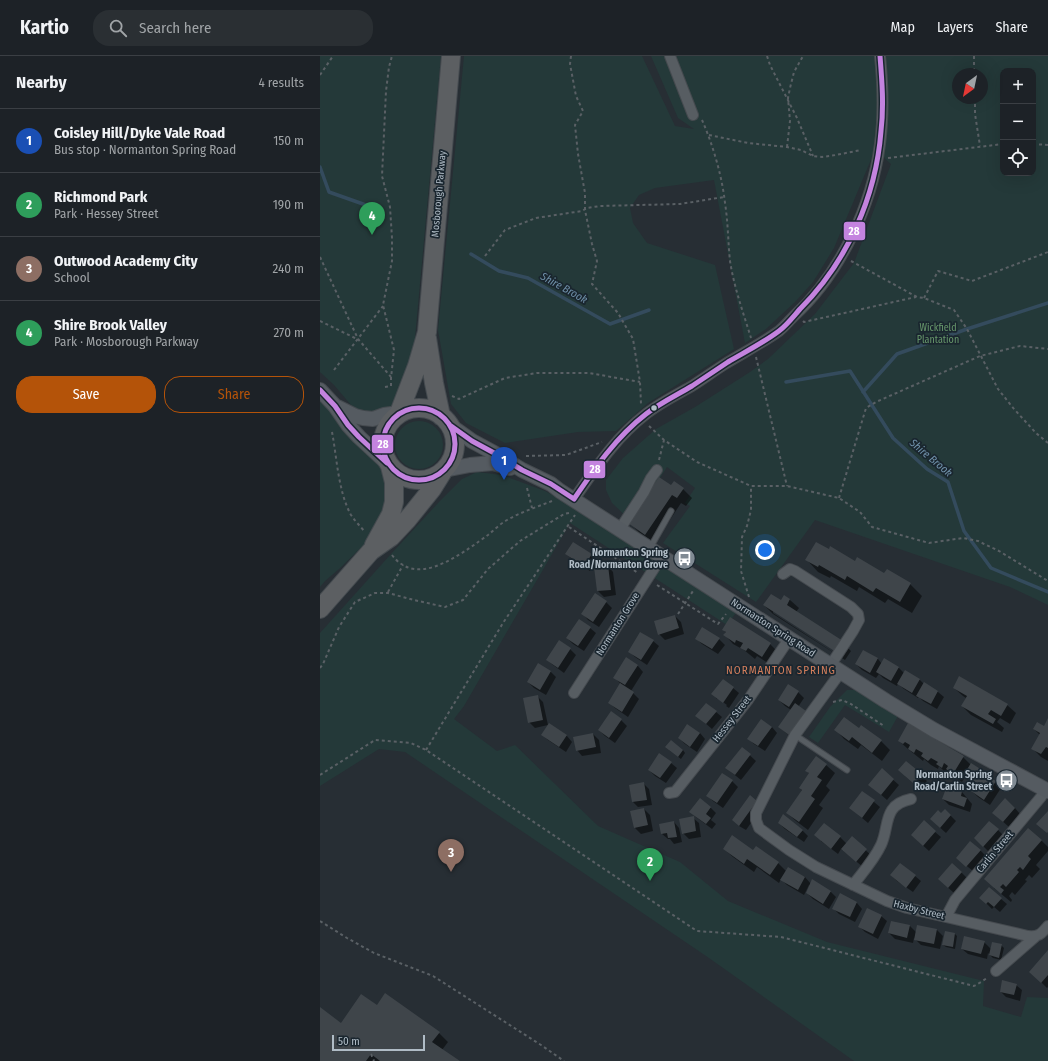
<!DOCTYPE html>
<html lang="en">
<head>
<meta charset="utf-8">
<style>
  :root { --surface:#1d2227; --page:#2a2f33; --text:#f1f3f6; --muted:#a0a4a7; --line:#3b3f44; --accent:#b45309 }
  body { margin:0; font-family:"Fira Sans Condensed",sans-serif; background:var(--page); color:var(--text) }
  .controls { position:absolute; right:12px; top:12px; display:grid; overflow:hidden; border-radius:8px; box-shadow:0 4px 16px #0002 }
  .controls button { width:36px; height:36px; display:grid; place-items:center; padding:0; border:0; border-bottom:1px solid var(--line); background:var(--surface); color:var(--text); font:20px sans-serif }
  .compass { position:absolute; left:632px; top:12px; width:36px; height:36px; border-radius:50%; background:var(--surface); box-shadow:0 4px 16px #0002; rotate:213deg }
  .scale { position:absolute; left:12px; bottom:10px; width:93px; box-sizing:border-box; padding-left:4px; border:2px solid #b0bcc6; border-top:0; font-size:11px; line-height:14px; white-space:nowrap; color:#b0bcc6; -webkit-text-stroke:3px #1a262f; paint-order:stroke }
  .you { position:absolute; left:445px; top:494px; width:14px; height:14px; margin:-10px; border:3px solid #fff; border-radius:50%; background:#1a73e8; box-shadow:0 0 0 6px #1a73e833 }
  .badge { display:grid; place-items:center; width:26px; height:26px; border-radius:50%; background:var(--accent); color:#fff; font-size:13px; font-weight:700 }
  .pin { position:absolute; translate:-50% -33px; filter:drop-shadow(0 1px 2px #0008) }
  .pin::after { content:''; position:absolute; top:21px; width:14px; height:12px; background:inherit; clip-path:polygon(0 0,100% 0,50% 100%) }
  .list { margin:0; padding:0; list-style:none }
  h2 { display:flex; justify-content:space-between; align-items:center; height:52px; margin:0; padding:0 16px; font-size:17px }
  h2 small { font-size:13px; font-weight:400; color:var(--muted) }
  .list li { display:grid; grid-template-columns:26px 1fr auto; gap:12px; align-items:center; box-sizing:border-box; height:64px; padding:0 16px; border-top:1px solid var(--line) }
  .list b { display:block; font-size:15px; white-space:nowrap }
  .list p { margin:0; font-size:13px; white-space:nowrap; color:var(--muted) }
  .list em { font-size:13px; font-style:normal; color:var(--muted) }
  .actions { display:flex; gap:8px; padding:12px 16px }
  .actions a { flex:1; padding:9px 0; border:1px solid var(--accent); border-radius:16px; text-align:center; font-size:14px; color:var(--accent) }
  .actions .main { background:var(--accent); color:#fff }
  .icon { flex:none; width:22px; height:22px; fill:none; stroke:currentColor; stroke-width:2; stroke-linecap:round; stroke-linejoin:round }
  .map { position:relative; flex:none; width:728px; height:1005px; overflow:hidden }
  header { display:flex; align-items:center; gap:24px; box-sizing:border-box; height:56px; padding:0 20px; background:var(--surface); border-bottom:1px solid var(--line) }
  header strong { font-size:19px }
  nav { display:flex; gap:22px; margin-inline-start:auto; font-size:14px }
  .search { width:280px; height:36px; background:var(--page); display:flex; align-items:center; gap:10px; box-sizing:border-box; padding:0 14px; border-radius:16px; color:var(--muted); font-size:15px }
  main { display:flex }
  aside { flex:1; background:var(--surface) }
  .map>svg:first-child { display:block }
  .green { fill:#243939; fill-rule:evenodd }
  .shadow { fill:#0007; fill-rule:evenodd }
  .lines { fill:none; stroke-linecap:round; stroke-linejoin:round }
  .stream { stroke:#344b5d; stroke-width:3.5 }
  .building { fill:#3f454a }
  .lane-casing { stroke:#454a4f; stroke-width:7 }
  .street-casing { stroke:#454a4f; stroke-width:12 }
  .secondary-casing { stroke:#454a4f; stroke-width:16 }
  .highway-casing { stroke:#444a4f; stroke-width:20 }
  .path { stroke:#5a6065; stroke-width:2; stroke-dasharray:3 3; stroke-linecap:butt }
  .lane { stroke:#575d62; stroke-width:5 }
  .street { stroke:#575d62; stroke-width:10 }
  .secondary { stroke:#555b61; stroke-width:14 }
  .highway { stroke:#5c5f62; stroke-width:18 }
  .bus-1-casing { stroke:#1a262f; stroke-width:8 }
  .bus-1 { stroke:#c483df; stroke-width:5 }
  .bus-dot { fill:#b0bcc6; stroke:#1a262f; stroke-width:1.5 }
  .labels { text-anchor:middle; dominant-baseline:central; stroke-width:3.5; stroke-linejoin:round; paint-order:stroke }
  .street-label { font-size:10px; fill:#b0bcc6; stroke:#1a262f }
  .park-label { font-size:10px; fill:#67976b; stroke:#1a262f }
  .poi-label { font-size:10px; font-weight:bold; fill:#b0bcc6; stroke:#1a262f; text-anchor:end }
  .water-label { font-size:11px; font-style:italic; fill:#7091aa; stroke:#1a262f }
  .neighbourhood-label { font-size:11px; letter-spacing:1px; fill:#d57f5c; stroke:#1a262f }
  .line-badge { stroke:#1a262f; stroke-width:1.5 }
  .badge-label { font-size:11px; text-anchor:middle; font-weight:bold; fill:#fff }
</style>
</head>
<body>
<header>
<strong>Kartio</strong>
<div class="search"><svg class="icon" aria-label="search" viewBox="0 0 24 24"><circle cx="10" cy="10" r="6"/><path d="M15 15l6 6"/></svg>Search here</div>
<nav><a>Map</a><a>Layers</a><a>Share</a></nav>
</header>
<main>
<aside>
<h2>Nearby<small>4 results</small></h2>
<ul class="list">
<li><span class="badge" style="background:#1a4fb4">1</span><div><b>Coisley Hill/Dyke Vale Road</b><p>Bus stop · Normanton Spring Road</p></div><em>150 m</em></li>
<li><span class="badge" style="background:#2e9e5b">2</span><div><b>Richmond Park</b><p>Park · Hessey Street</p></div><em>190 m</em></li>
<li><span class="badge" style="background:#8d6e63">3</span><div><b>Outwood Academy City</b><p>School</p></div><em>240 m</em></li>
<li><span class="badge" style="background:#2e9e5b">4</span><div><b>Shire Brook Valley</b><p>Park · Mosborough Parkway</p></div><em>270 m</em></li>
</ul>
<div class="actions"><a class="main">Save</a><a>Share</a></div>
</aside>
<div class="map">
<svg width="728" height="1005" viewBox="0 0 728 1005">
  <rect width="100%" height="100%" fill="#272e34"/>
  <!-- green -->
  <path class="green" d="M0,0H121L95,282V304L74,349L63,356H50L39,354L31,349L14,329L0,316Z
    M144,0H322L355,70L374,73L358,62L331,0H728V549L690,531L495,464L436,546L343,487L370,450L365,447L375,432L347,411L312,466L292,447L286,434V424L303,402L336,373L375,351L430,316L448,303L495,258L534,207L571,108L555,94L514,192L493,226L475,246L446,273L425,287L394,124L335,132L319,139L310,152L313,167L327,187L395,209L414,293L328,347L296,375L258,376L185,387L146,367L131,348L118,274ZM683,15H713V117H683ZM638,18H662V42H638Z
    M0,336L59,407L69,427L68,447L51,482L19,513L5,525L0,531Z
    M75 389a24 24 0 1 1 48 0a24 24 0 1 1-48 0Z
    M157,416L182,419L225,435L259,453L418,554L407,569L250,467L144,650L134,663L177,695L195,689L278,770L360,806L408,845L507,886L664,925L663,950L701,961L707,941L728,942V1005H534L389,902L85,696L59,693L0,730V577L71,498L119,446L142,423Z
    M527,634H535L578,660L569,676L525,649L498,687L489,681L510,651Z"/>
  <!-- shadow -->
  <path class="shadow" d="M352,430L363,433L372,442L366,450L361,447L335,487L319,476L310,467Z
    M246,498H271L277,504L270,515L252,503Z
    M487,504L565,518L567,514L590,528L602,540L592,557L568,543L565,547L539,531L537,535L511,520L510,522L498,516Z
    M288,510L293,516L296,539L284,541L278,535L275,512Z
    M465,540L470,544L479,552L476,556L522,586L531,595L525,604L453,558L444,549L461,545ZM453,555L521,598L519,600L453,557Z
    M286,546L292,552L279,571L268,564L263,558Z
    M355,560L361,566L364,578L345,584L339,578Z
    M270,572L276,577L264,595L253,588L247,582Z
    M403,573L450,588L459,597L451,609L437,600L435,603L424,594L413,588L405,579L406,577Z
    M376,582L399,583L405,589L398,598L382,588Z
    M333,585L339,590L327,609L315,601L309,595Z
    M250,593L256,599L244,617L233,609L227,604Z
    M543,595L558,603L562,608L579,612L584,617L600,624L603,627L618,636L624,641L617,653L603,645L599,641L598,642L584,633L578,628L577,630L563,622L559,618L556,622L542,614L536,608Z
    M306,603L318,610L323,616L311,635L319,643L308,661L295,652L289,646L301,628L294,621Z
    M230,615L236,621L226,639L214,632L208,626Z
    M413,632L419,637L409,652L406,650L407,649L397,642V643L393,638Z
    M634,632L687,649L696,657L690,668L680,662L677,666L684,672L682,676L651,659L642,650L646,642L643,640Z
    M478,636L484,642L478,651L491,661L475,684L465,676L459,671L471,654L465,650L459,644Z
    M218,641L223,646L228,669L215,672L209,666Z
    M396,656L402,661L392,673L377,660Z
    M301,664L307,670L295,687L285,680L279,674Z
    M728,664V705L721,701L713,693L720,679L714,673L724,671Z
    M229,668L247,680L252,686L246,696L228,684L222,679Z
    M588,669L643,701L651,709L664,717L675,726L681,732L670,749L658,741L652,735L656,729L650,726L645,721L642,726L636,722L632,718L631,720L626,717L619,710L618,713L611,709L604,703L603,705L588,693L579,685Z
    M541,670L561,685L570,694L562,705L541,689L538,693L524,683L516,674L539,673Z
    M452,671L457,677L445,695L434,688L428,682Z
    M380,677L385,683L377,696L365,688L359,682Z
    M273,678L279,684L281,697L262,700L257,694Z
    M422,692L436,705L421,724L406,712Z
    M349,694H363L365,697L361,703Z
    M351,707L357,712L346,727L335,720L329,714Z
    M506,709L515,717L506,730L510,734L499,749L503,752L488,774L476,765L467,757L482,735L480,732L490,718L487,715Z
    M562,714L579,729L567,744L550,729Z
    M601,719L607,725L600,733L585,720Z
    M412,725L418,731L403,752L393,745L387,739Z
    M324,728L329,733L332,749L318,751L313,746Z
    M542,736L560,751L548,767L530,752Z
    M642,736L652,748L650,756L629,749L623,743Z
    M430,741L442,751L426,774L419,770Z
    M380,744L391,752L396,757L391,764L396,768L392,773L376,761L371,756Z
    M695,752L700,758L689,771L673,757Z
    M324,753L330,759L333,775L321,778L315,772Z
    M621,759H630L636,765L626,777L617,769Z
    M373,762L379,767L381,781L369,783L363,777Z
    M354,766L359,772L362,786L354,788L350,783H348L342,778Z
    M459,767L482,774L488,780L484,786L465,773Z
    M504,769L520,781L527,788L532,782L552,800L543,811L521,793L518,798L501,785Z
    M678,774L684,780L669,796L661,788Z
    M615,776L621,781L609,795L598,785Z
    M721,784L728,791V795L716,809L720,813L712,822L709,819L705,824L707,825L695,839L692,836L689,840L692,844L691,846L674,832Z
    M404,793L433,796L458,807L466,815L485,821L491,828L511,836L516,841L509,853L493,843L487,837L491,830L489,829L484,839L467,829L461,823L459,827L437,811L434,816L413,801Z
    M660,794L666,800L653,815L643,807Z
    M641,816L647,822L634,837L625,829Z
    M571,819L595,820L601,825L593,836L577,825Z
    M521,839L537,847L542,853L535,866L519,858L514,853Z
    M661,842L681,843L687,848L680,856L674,851L672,853Z
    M561,860L567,865L558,883L545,876L539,870Z
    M590,870L597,877L617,874L623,880L620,893L601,889L594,882L593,887L575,883L569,877Z
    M634,877L637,880L635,893L626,891L623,889Z
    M664,886L671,893L681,889L684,892L681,904L673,902L668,897L667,903L648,898L642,893Z
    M728,896V931L727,932L716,921Z
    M696,929L702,934L700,945L686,941L681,936Z
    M57,951L119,977L128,986L122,994L138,1005H0V952L21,969Z"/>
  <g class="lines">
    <!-- stream -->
    <path class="stream" d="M0,111L9,136L60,154
      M151,198L179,215L208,222L290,268L329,254
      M466,326L530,315L573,382L607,413L628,426L644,475L671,512L728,536
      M543,336L577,298L647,273L728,247"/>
  </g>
  <!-- building -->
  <path class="building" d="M339,421L351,429L354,425L364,432L357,442L352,439L325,479L308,467Z
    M253,486L272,498L264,510L245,498Z
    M496,486L509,493L510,490L535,505L537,501L564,517L567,513L591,527L580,546L556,532L553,536L527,520L525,524L499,509L498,511L485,504Z
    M288,509L291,534L277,535L274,511Z
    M275,537L287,545L273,566L261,558Z
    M451,538L461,544L464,539L470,543L467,549L523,585L516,596L443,549Z
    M355,559L359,572L338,579L334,565Z
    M410,561L451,587L442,601L428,592L426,595L420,592L423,587L416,584L415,587L403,579L406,576L402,574Z
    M259,563L271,571L258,590L246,582Z
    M382,571L400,582L392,593L375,583Z
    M320,576L334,584L321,604L308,596Z
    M239,584L251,592L238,612L226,604Z
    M543,594L558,602L550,617L535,608Z
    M306,601L318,609L305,629L293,622Z
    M564,602L579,611L571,625L556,616Z
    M218,607L231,615L220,634L207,626Z
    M585,614L600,623L592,637L577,628Z
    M639,620L688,648L681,660L671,654L668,658L676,663L673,668L641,650L647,640L633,632Z
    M403,623L414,631L403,647L391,638Z
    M604,626L618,635L611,648L596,640Z
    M300,627L314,636L302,656L288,647Z
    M468,628L479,635L469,651L458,644Z
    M218,639L223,664L208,667L203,642Z
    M386,647L397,655L386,668L375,660Z
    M475,647L486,655L469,679L458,671Z
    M291,655L302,663L289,682L278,674Z
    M524,661L539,672L541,669L562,684L552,697L532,681L529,685L514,674Z
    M728,662V692L726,691L721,698L711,693L720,677L713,673L717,666L724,670Z
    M441,663L452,671L438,690L427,683Z
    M229,667L247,679L239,691L221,679Z
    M588,667L644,700L633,718L626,713L628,710L624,707L622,712L616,708L618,706L611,702L608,705L601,700L603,697L596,693L594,697L588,693L590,689L585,686L583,688L578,685Z
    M367,668L380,677L370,691L358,682Z
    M273,677L276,691L256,695L253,681Z
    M351,684L363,694L358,701L345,691Z
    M422,691L431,698L415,719L405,712Z
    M339,697L352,706L340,722L328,714Z
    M496,700L507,708L497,721L502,724L491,740L495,743L479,766L466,757L482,734L479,732L489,717L485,715Z
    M586,705L602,718L594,728L578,714Z
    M651,707L665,716L663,718L676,725L664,744L651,735L655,728L643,720Z
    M562,712L574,723L561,739L548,729Z
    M402,717L413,724L397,747L386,740Z
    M324,726L327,744L312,746L309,729Z
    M627,730L642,735L641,740L647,742L644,751L622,743Z
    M542,735L555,744L542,762L529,752Z
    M430,739L437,745L419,770L412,764Z
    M380,742L391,751L386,758L391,762L386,768L369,756Z
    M685,742L695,752L683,766L672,757Z
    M324,752L328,769L314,772L310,755Z
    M625,753L631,759L620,772L610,763L618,754L621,757Z
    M728,755V776L727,777L716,768Z
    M463,758L483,774L477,781L458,767Z
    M374,760L376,775L362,778L359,763Z
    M604,764L616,775L603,790L591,779Z
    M354,765L357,781L348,782L347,777L341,778L339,768Z
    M669,765L679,773L663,791L654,782Z
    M504,767L521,780L511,793L494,779Z
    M708,772L722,784L708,800L711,803L703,814L700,811L697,814L699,816L686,831L683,828L680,831L684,834L681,838L664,823Z
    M412,779L433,794L436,790L459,806L450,819L427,803L424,808L403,793Z
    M532,780L547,793L536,806L521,793Z
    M650,785L661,794L646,811L636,802Z
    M580,807L596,819L586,832L570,819Z
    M632,807L642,816L628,832L618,823Z
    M468,811L485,821L478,834L460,824Z
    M492,823L511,835L503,848L486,837Z
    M669,831L682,842L674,851L668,846L666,848L659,842Z
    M520,837L537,846L530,861L512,853Z
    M547,852L562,859L553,878L538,871Z
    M571,865L590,869L587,882L568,877Z
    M597,869L617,873L614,888L594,884Z
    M625,875L635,877L633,891L622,889Z
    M644,880L665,885L661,898L641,893Z
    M672,886L682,888L679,902L669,899Z
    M728,894V919L721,927L709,916Z
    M682,924L697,928L694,939L680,936Z
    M65,937L120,976L112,986L140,1005H60L51,998L46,1005H0V951L21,967L41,938L57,949Z"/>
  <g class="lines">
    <defs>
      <path id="lane" d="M330,492L351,455
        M475,679L527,714"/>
      <path id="street" d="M350,0L373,59
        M254,443C276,412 295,382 326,358C340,347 356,339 372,330C383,323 394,315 405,308C423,297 442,287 459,275C464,271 469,265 474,260C520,218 552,150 560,88C564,58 563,29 560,0
        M300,473L324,436L331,422L337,414
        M463,518L470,513L475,515L531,551L538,558L539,564L533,575L510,610
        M520,617L475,679L436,757V764L439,772L469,794L496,811L567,845L587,852L626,861L708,880C719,881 721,878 728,870
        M254,637L342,500
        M349,737L355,736L359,731L428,644L469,583
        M533,829C543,816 554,804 561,789C570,770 562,749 591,743
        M626,861L635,844L721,741L725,734
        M676,915L715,881"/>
      <path id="secondary" d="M0,334L15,350L28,369L39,381L67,407
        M17,351L35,360L43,362L53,363L64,359L79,357
        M131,370L152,385L176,398L202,414L231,428L240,435L566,645L614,674L728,735
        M124,414L150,409L173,407L190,412"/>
      <path id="highway" d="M107,282L114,327L121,360
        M63 388a36 36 0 1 1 72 0a36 36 0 1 1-72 0Z
        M79,357L97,310L107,276L131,0
        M54,489L71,458L74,446V426L70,410
        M0,553L51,495L71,481L87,464L112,433L122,417"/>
    </defs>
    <!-- lane casing -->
    <use href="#lane" class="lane-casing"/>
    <!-- street casing -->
    <use href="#street" class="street-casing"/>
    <!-- secondary casing -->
    <use href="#secondary" class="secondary-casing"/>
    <!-- highway casing -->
    <use href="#highway" class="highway-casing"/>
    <!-- path -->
    <path class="path" d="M251,0L250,8L256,40L263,55L255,69L258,98L265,137V154L272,188L277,205L272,228L298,257L313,283L320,326L321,348
      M447,0L450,9L477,62L493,100
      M654,0V18
      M0,19L13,0
      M655,42V58L660,90
      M382,64C393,89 402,120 405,147C408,166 408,185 410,205C414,231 423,256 431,282
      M389,79L428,87L467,91L481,94L493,100L502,101L516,99L541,94
      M713,88L728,89
      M467,91L470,65L468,42L470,32L474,16L483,0
      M568,102L683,88
      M165,200L185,174L216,162L262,155L267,152L280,150L360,148L404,141
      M0,201L38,283L71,321
      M531,205L597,241L604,242L634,254L647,273L678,333L694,353L716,377L728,387
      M604,242L618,215L652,225L728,196
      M0,265L37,283
      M483,265L484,266L596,241
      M436,301L467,430
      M14,314L63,250
      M71,330V322L74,294L63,249L72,205V182L70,151L62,120L66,35L69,11L72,0
      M65,331L71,330
      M132,340L139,343L185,322L217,317H269L320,326
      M329,370L344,384L377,406L431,430H467L519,442L540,456L552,471L609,487L643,482L658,485L679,495L728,525
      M12,376C17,402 18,435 31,459C35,465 40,470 45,476
      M206,400L246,399L282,386
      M339,404L344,384
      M207,432L212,452
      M519,442L546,352L556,346L660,300L700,290L728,293
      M249,471L318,517
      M72,499C75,503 79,507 83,509C108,525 148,493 168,479C174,474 180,468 187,464C201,456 217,451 232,445
      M337,529L398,568L406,558
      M68,536L83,509
      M429,541L421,515L422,481L427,470L431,454V430
      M358,558L373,535
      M0,612L3,608L19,571L35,546L55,537H68L94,544L125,551L143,544L168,513L200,485L244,458L249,457
      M513,646L522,644L531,648L564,670
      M106,694L183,567L255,459
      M0,719L55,684L91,687L106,694L377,875L461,881L654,930L661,926L667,922
      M0,865L27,882L54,897L113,920L221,989L244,1005
      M51,998L54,1005"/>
    <!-- lane -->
    <use href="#lane" class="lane"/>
    <!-- street -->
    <use href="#street" class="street"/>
    <!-- secondary -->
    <use href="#secondary" class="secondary"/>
    <!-- highway -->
    <use href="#highway" class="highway"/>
    <defs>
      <path id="bus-1" d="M0,334L15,350L28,369L39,381L67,407
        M63 388a36 36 0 1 1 72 0a36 36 0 1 1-72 0Z
        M131,370L152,385L176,398L202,414L231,428L254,443C275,412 296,381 326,358C340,347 357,339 372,330C384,322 396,314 408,306C425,296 443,287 459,275C467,269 473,261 480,253C527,206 556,141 561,75C564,50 562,25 560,0"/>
    </defs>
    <!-- bus-1 casing -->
    <use href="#bus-1" class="bus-1-casing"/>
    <!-- bus-1 -->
    <use href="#bus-1" class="bus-1"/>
  </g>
  <!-- icons -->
  <defs>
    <symbol id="bus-disc" viewBox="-11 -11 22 22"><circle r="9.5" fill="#808a93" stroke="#1a262f"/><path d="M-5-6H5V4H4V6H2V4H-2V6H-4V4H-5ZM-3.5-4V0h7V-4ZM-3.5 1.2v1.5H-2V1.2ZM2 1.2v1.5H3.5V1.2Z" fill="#fff"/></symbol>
  </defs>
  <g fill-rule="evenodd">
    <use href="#bus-disc" x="352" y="490" width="25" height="25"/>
    <use href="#bus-disc" x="674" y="712" width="25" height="25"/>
  </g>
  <!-- markers -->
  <circle class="bus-dot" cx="334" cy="352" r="3.5"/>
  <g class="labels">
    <!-- street labels -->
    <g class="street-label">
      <text transform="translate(119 138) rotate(-85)">Mosborough Parkway</text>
      <text transform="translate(298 568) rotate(-58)">Normanton Grove</text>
      <text transform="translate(453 572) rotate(33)">Normanton Spring Road</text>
      <text transform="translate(412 663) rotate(-52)">Hessey Street</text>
      <text transform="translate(675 796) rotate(-50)">Carlin Street</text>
      <text transform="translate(599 854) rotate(14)">Haxby Street</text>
    </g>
    <!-- park labels -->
    <g class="park-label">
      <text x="618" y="272">Wickfield<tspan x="618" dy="12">Plantation</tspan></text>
    </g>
    <!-- poi labels -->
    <g class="poi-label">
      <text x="348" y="497">Normanton Spring<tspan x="348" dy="12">Road/Normanton Grove</tspan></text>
      <text x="672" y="719">Normanton Spring<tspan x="672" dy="12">Road/Carlin Street</tspan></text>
    </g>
    <!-- water labels -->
    <g class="water-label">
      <text transform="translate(244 232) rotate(29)">Shire Brook</text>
      <text transform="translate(611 402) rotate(40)">Shire Brook</text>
    </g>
    <!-- neighbourhood labels -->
    <g class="neighbourhood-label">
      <text x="461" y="614">NORMANTON SPRING</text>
    </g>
  </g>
  <g class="line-badge">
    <rect x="523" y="165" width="23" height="20" rx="4" fill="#c483df"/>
    <rect x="51" y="378" width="23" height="20" rx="4" fill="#c483df"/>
    <rect x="263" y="404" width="23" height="19" rx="4" fill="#c483df"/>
  </g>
  <g class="badge-label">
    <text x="534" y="179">28</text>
    <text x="63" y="392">28</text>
    <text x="275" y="417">28</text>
  </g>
</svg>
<div class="controls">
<button>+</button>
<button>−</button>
<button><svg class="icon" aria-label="locate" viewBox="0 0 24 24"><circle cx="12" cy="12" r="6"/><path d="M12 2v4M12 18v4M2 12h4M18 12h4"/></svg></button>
</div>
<svg class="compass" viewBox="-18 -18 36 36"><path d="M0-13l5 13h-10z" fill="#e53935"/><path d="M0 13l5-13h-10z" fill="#a0a4a7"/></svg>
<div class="scale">50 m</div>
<div class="you"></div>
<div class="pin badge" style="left:184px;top:424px;background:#1a4fb4">1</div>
<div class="pin badge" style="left:330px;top:825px;background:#2e9e5b">2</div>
<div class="pin badge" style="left:131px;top:816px;background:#8d6e63">3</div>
<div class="pin badge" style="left:52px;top:179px;background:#2e9e5b">4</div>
</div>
</main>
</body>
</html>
